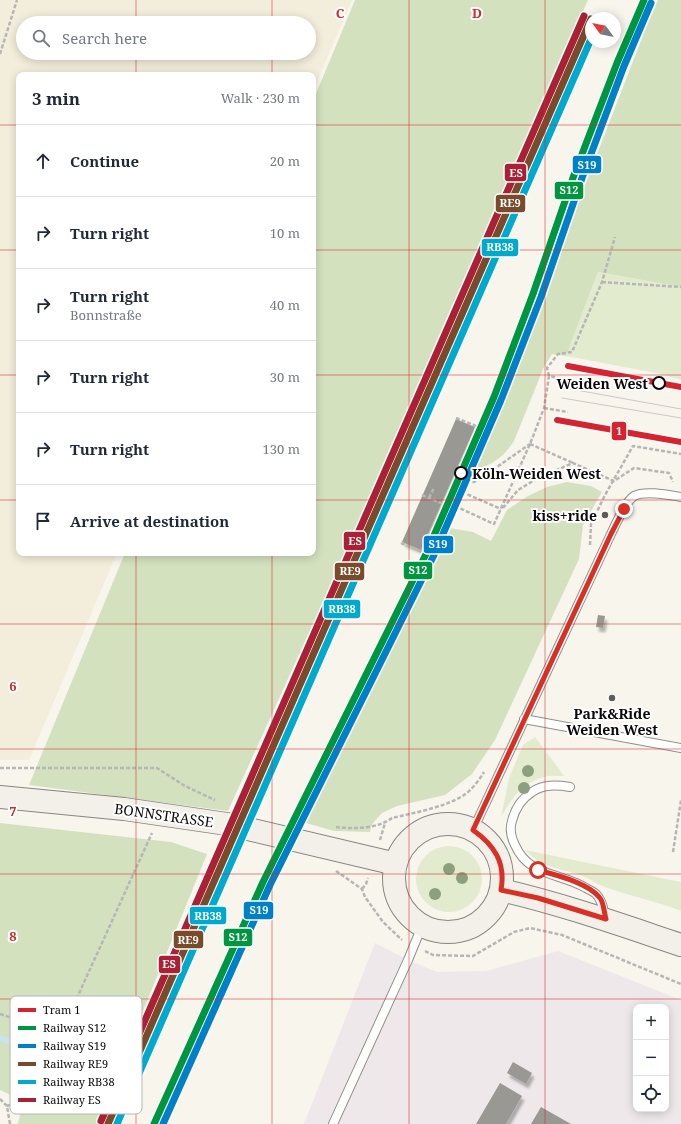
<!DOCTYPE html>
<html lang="en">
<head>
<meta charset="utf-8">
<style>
  :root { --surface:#fff; --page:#f2f2f3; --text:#1f2937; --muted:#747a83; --line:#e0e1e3 }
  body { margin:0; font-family:"Noto Serif",serif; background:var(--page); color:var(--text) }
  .controls { position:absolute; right:12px; bottom:12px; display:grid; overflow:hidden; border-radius:8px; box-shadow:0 2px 10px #0003 }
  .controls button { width:36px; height:36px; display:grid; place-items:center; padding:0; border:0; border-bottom:1px solid var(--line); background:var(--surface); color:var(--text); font:20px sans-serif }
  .compass { position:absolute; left:585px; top:12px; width:36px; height:36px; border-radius:50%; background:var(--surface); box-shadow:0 2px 10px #0003; rotate:303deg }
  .stop { position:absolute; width:12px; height:12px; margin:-9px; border:3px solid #d93025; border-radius:50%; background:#fff }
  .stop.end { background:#d93025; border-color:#fff; box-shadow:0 1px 4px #0008 }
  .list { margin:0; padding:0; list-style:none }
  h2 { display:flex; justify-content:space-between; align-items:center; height:52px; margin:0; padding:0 16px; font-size:17px }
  h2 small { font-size:13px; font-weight:400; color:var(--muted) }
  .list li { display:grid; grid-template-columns:26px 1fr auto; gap:12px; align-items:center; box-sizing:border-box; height:72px; padding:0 16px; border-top:1px solid var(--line) }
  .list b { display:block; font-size:15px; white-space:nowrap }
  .list p { margin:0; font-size:13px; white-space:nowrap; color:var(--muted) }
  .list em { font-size:13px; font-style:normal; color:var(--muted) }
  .icon { flex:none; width:22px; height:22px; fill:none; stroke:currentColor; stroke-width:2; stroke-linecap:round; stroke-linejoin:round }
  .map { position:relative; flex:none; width:681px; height:1124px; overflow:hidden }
  .search { position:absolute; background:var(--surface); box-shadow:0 2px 10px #0003; left:16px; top:16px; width:300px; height:44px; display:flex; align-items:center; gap:10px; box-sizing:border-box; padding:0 14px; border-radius:22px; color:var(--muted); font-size:15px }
  .panel { position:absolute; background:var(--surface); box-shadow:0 2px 10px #0003; left:16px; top:72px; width:300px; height:484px; border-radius:8px }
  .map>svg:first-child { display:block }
  .industrial { fill:#eee8ea; fill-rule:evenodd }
  .farmland { fill:#f3eedb; fill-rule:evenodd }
  .green { fill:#e3ebcf }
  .forest { fill:#d4e1bf }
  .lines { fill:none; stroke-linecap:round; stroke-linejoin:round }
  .stream { stroke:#c8e4ee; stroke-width:5.5 }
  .building { fill:#9a9893; filter:url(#shadow) }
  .service-casing { stroke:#91908c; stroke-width:10 }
  .secondary-casing { stroke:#888683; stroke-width:24 }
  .path { stroke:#b7b6b5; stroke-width:2.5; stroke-dasharray:4 2; stroke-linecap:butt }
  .service { stroke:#fefefc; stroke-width:8 }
  .secondary { stroke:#f2f0e8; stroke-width:22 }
  .tram { stroke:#d3c5c6; stroke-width:1 }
  .rail-1-casing { stroke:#fff; stroke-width:10 }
  .rail-2-casing { stroke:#fff; stroke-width:10 }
  .rail-3-casing { stroke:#fff; stroke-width:10 }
  .rail-4-casing { stroke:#fff; stroke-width:10 }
  .rail-5-casing { stroke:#fff; stroke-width:10 }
  .rail-1 { stroke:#009640; stroke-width:7 }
  .rail-2 { stroke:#0080c8; stroke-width:7 }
  .rail-3 { stroke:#7a4b2a; stroke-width:7 }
  .rail-4 { stroke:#00a9ce; stroke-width:7 }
  .rail-5 { stroke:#aa2135; stroke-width:7 }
  .tram-1-casing { stroke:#fff; stroke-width:9 }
  .tram-1 { stroke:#d52330; stroke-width:6 }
  .tree { fill:#8c9f7e }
  .route { stroke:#d93025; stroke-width:5 }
  .grid { fill:none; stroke:#d62828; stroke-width:1; stroke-opacity:0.55 }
  .stop-dot { fill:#fff; stroke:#0a0a0a; stroke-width:2 }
  .poi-dot { fill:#5d5c59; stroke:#fff; stroke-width:1.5 }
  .labels { text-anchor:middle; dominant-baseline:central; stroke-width:4; stroke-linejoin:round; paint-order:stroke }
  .stop-label { font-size:14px; font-weight:bold; fill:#0a0a0a; stroke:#fff; text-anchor:end }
  .poi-label { font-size:14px; font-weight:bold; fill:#0a0a0a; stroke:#fff; text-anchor:end }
  .street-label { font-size:14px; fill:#0a0a0a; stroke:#fff }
  .key { fill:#fff; stroke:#b6b6b6; stroke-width:1 }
  .key-label { font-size:11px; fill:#0a0a0a }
  .grid-label { font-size:13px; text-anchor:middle; font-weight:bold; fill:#d62828; stroke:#fff; stroke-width:4; stroke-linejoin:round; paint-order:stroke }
  .line-badge { stroke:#fff; stroke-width:1.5 }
  .badge-label { font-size:11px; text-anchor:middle; font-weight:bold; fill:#fff }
</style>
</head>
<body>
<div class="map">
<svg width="681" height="1124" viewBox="0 0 681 1124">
  <defs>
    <filter id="shadow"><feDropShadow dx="2.5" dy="4.5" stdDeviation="1" flood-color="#0004"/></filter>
  </defs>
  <rect width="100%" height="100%" fill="#f8f5ed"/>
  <!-- industrial -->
  <path class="industrial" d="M375,943L408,960L437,972L486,971L558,951L681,1000V1124H304ZM636,1007H666V1109H636Z"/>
  <!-- farmland -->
  <path class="farmland" d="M0,0H352L313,91V75H19V553H117L29,760H0ZM23,23H309V53H23Z"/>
  <!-- green -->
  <path class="green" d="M598,272L681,287V380L661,374L566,356Z
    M535,737L564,776C558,776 550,775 544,777C523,782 511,799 501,817L509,778L523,745Z
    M416 879a33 33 0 1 1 66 0a33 33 0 1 1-66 0Z
    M525,850L681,882V911C656,901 630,896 605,887C596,884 589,878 580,875C556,867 545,869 525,850Z"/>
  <!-- forest -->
  <path class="forest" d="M355,0H588L335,575L228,811L29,785L125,553H313V101Z
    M658,0H681V287L598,272L566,356L552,354L544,367L514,441C503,458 490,467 470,471L522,348L644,33Z
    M567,482L591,486L602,492L583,525L579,559L495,740L472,774L445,795L397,806L382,813L372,824L370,832L334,831L306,823L450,528L473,532L491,541L507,510L528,496L547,487Z
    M0,823L171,842L207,854L97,1124H18L23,1101L0,1090Z"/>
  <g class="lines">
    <!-- stream -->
    <path class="stream" d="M0,1038L79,1064"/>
  </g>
  <!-- building -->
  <path class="building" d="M456,419L475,427L421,550L402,542Z
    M598,615L605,616L603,628L596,627Z
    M513,1062L532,1073L526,1084L507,1073Z
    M500,1083L522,1096L506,1124H476Z
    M541,1107L571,1124H531Z"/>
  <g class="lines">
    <defs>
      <path id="service" d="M524,719L681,748
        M570,787C557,785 543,784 532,792C521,799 515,809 512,821C509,830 511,837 515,845C529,877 559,872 586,888C589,890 593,891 596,894C602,900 603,908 605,916
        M473,830L611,534C616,524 625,502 634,496C645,490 669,495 681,497
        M333,1124L408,960L422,926"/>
      <path id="secondary" d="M0,797L124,809L227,824L396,864
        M394 878a54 54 0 1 1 108 0a54 54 0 1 1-108 0Z
        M501,890C562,904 621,925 681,945"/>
    </defs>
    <!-- service casing -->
    <use href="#service" class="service-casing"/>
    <!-- secondary casing -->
    <use href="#secondary" class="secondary-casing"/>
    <!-- path -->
    <path class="path" d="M0,54L17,0
      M602,282L681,287
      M549,376L547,368L558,354L572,352L602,282L615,237
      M544,408L568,412
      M456,418L476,426
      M530,444L573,463
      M467,479L474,482L481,478L530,444
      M462,492L501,509
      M422,495L443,504
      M429,498L434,488
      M455,506L494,524L530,444L544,408L549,376L574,381
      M503,508L518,490L538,478L573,463L614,481L634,468L669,473L673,482
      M401,543L422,552
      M590,545L591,524L605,495L633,446L681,454
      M0,768H157L185,786L215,800
      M336,827C354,829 377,829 392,818C413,813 446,807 464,795C472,790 479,780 484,772
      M380,840L385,823
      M673,852L681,800
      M336,871L362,889L365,897L383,922L402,940
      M362,889L366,884L368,878
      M425,951L433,955L473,956L514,932L530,928L562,935L681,984
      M0,1014L54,1032L69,1028
      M0,1099L7,1106L10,1124
      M7,1106L48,1090L80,1081L87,1058L83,1045L73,1037L69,1028L71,1011L152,833"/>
    <!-- service -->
    <use href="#service" class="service"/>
    <!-- secondary -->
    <use href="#secondary" class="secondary"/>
    <!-- tram -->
    <path class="tram" d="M565,388L681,409
      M562,398L681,418"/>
    <defs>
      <path id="rail-1" d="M154,1124L263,882L426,554L494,397L533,294L574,175L617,63L644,0"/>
      <path id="rail-2" d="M163,1124L270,885L433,557L501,400L541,297L582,178L624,66L651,3"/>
      <path id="rail-3" d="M108,1124L591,19"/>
      <path id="rail-4" d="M117,1124L591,39"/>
      <path id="rail-5" d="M101,1121L584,16"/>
    </defs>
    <!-- rail-1 casing -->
    <use href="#rail-1" class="rail-1-casing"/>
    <!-- rail-2 casing -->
    <use href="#rail-2" class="rail-2-casing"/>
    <!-- rail-3 casing -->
    <use href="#rail-3" class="rail-3-casing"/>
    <!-- rail-4 casing -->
    <use href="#rail-4" class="rail-4-casing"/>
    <!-- rail-5 casing -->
    <use href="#rail-5" class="rail-5-casing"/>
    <!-- rail-1 -->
    <use href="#rail-1" class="rail-1"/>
    <!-- rail-2 -->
    <use href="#rail-2" class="rail-2"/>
    <!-- rail-3 -->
    <use href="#rail-3" class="rail-3"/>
    <!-- rail-4 -->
    <use href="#rail-4" class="rail-4"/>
    <!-- rail-5 -->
    <use href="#rail-5" class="rail-5"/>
    <defs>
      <path id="tram-1" d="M568,366L681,387
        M557,420L681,442"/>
    </defs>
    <!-- tram-1 casing -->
    <use href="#tram-1" class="tram-1-casing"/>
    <!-- tram-1 -->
    <use href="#tram-1" class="tram-1"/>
  </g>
  <!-- trees -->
  <g class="tree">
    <circle cx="528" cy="771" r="6"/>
    <circle cx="524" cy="788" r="6"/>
    <circle cx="449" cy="869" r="6"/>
    <circle cx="462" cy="878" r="6"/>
    <circle cx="435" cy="894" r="6"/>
  </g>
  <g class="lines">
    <!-- route -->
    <path class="route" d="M538,870C556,875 589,883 600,898C604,903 604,913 606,919L538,898L501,890C506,862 494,845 473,830L611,534L624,509"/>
  </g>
  <!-- grid -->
  <path class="grid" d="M136,0V23M272,0V23M409,0V1124M545,0V1124M136,53V75M272,53V75M0,125H19M313,125H681M0,250H19M313,250H681M0,375H19M313,375H681M0,500H19M313,500H681M136,553V1124M272,553V1124M0,624H681M0,749H681M0,874H681M0,999H681"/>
  <!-- markers -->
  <g class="stop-dot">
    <circle cx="659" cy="383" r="6"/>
    <circle cx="461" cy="473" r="6"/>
  </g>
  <g class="poi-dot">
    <circle cx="605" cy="515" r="4"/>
    <circle cx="612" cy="698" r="4"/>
  </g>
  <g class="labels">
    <!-- stop labels -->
    <g class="stop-label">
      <text x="648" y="383">Weiden West</text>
      <text x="472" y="473" text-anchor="start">Köln-Weiden West</text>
    </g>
    <!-- poi labels -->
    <g class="poi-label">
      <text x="597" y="515">kiss+ride</text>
      <text x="612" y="713" text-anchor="middle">Park&amp;Ride<tspan x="612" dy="16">Weiden West</tspan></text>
    </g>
    <!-- street labels -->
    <g class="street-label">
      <text transform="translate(164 815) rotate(8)">BONNSTRASSE</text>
    </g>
  </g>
  <!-- legend -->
  <rect x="10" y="996" width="132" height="118" rx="6" class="key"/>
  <rect x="18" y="1008" width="18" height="4" fill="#d52330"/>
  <rect x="18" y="1026" width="18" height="4" fill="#009640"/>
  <rect x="18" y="1044" width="18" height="4" fill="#0080c8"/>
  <rect x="18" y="1062" width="18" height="4" fill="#7a4b2a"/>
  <rect x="18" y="1080" width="18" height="4" fill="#00a9ce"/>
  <rect x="18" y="1098" width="18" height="4" fill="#aa2135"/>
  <g class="key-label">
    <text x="43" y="1014">Tram 1</text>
    <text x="43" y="1032">Railway S12</text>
    <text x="43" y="1050">Railway S19</text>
    <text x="43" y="1068">Railway RE9</text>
    <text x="43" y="1086">Railway RB38</text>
    <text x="43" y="1104">Railway ES</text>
  </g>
  <g class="grid-label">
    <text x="340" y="18">C</text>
    <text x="477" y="18">D</text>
    <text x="13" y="691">6</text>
    <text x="13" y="816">7</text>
    <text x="13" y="941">8</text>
  </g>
  <g class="line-badge">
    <rect x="572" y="155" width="30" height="19" rx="4" fill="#0080c8"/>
    <rect x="504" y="163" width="23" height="19" rx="4" fill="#aa2135"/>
    <rect x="554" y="181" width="30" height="19" rx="4" fill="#009640"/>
    <rect x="495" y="194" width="31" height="19" rx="4" fill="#7a4b2a"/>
    <rect x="481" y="238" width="38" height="19" rx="4" fill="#00a9ce"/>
    <rect x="611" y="421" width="16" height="20" rx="4" fill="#d52330"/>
    <rect x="343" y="531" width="23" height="20" rx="4" fill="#aa2135"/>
    <rect x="423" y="535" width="31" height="19" rx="4" fill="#0080c8"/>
    <rect x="403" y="561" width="30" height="19" rx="4" fill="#009640"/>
    <rect x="334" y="562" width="31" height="19" rx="4" fill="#7a4b2a"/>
    <rect x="323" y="599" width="38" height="20" rx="4" fill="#00a9ce"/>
    <rect x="243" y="901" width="31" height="19" rx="4" fill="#0080c8"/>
    <rect x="189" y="906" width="38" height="19" rx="4" fill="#00a9ce"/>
    <rect x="223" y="928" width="30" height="19" rx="4" fill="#009640"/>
    <rect x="173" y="930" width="31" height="19" rx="4" fill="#7a4b2a"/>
    <rect x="158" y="955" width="23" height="19" rx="4" fill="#aa2135"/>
  </g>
  <g class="badge-label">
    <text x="587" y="169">S19</text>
    <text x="516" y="177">ES</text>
    <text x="569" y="194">S12</text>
    <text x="510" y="207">RE9</text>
    <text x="500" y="251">RB38</text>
    <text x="619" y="435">1</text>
    <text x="355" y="545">ES</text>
    <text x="438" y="548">S19</text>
    <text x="418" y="574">S12</text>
    <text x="350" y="575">RE9</text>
    <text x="342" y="613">RB38</text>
    <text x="259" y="914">S19</text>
    <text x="208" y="920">RB38</text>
    <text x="238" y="941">S12</text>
    <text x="188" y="944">RE9</text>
    <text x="169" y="968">ES</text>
  </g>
</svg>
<div class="controls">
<button>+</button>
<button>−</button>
<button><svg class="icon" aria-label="locate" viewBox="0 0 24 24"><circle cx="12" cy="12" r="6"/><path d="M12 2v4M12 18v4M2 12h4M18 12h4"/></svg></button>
</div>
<svg class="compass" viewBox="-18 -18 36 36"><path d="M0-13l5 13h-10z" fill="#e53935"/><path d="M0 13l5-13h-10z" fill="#747a83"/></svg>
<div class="stop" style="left:538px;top:870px"></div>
<div class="stop end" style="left:624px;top:509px"></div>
<div class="search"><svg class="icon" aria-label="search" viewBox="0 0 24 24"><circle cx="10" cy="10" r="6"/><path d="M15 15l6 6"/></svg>Search here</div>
<section class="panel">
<h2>3 min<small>Walk · 230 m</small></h2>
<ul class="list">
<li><svg class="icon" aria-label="ahead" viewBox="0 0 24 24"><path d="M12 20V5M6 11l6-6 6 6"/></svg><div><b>Continue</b></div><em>20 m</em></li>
<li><svg class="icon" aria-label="right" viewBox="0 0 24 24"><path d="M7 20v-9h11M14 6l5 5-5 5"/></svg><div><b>Turn right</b></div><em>10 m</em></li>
<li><svg class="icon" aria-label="right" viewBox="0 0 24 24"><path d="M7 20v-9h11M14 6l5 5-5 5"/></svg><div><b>Turn right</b><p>Bonnstraße</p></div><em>40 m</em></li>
<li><svg class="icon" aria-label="right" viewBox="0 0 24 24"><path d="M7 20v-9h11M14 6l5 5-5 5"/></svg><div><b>Turn right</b></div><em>30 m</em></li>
<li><svg class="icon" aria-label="right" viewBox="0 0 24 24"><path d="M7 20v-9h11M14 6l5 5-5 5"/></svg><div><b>Turn right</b></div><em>130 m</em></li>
<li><svg class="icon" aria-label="arrive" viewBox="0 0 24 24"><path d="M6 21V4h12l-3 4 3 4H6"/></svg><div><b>Arrive at destination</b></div></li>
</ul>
</section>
</div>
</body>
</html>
